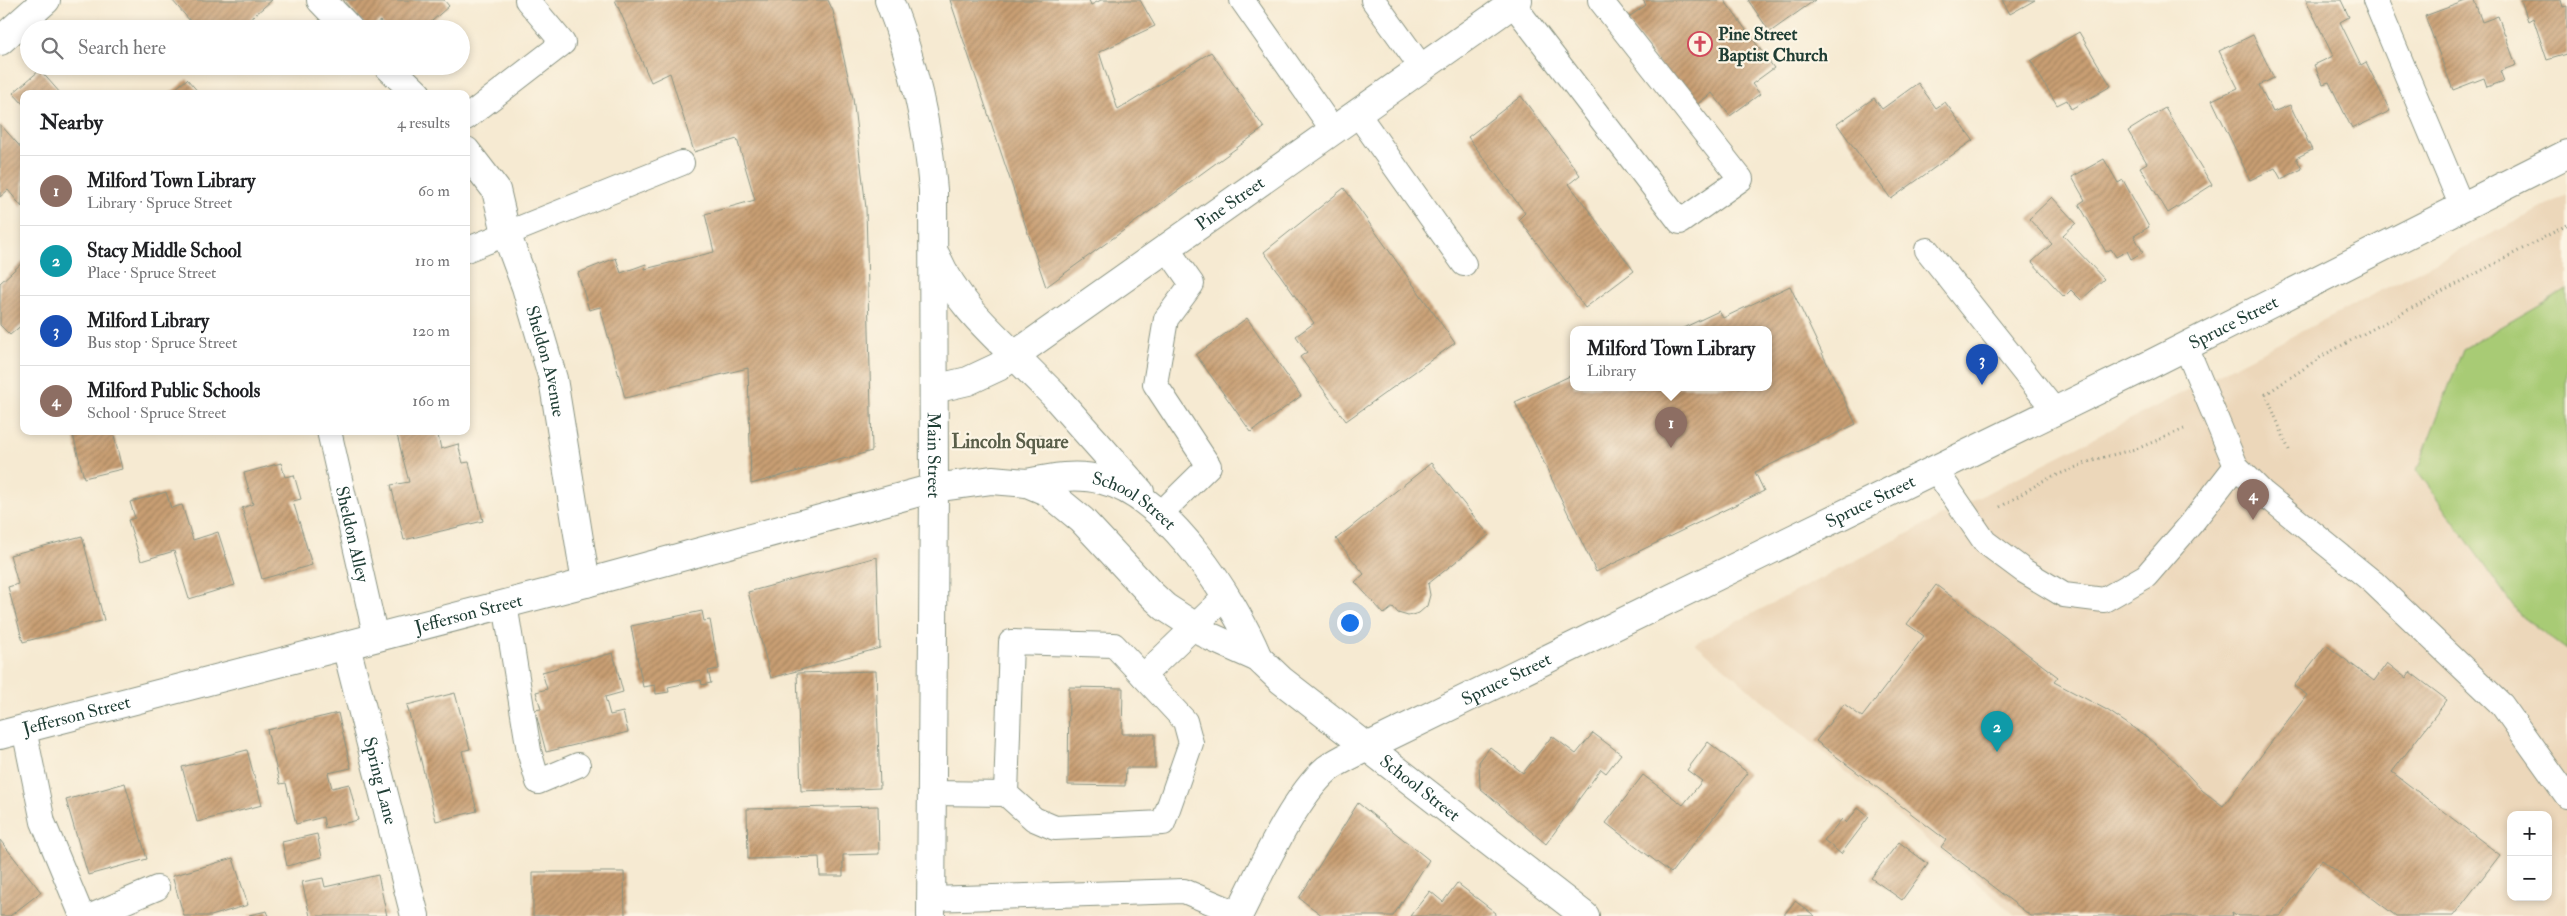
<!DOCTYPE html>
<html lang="en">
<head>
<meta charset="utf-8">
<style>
  :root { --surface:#fff; --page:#f2f2f2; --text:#202124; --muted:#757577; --line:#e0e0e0; --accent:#d1495b }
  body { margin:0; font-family:"IM FELL Double Pica",serif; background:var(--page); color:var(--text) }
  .controls { position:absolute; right:15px; bottom:15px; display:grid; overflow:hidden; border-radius:10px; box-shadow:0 2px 8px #0003 }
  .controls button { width:45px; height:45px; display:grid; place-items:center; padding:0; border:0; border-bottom:1px solid var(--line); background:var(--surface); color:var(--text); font:25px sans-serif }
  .you { position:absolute; left:1349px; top:622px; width:18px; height:18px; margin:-12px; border:4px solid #fff; border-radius:50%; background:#1a73e8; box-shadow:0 0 0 8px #1a73e833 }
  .badge { display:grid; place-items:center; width:32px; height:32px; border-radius:50%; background:var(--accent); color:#fff; font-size:16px; font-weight:700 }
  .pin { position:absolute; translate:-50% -41px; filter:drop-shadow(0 1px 2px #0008) }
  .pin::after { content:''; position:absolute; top:26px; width:18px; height:15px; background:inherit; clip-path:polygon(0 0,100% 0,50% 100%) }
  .popup { position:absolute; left:1570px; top:326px; width:202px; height:65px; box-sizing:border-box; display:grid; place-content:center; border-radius:10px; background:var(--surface); filter:drop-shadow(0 1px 4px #0005); font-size:16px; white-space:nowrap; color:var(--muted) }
  .popup b { font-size:19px; color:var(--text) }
  .popup::after { content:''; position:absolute; left:50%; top:100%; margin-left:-10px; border:10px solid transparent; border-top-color:var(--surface) }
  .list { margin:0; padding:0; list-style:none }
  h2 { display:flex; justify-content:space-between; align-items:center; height:65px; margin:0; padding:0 20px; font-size:21px }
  h2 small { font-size:16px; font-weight:400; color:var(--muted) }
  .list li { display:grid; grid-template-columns:32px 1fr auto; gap:15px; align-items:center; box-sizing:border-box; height:70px; padding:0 20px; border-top:1px solid var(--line) }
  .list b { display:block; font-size:19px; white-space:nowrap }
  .list p { margin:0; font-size:16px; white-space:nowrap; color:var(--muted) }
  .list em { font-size:16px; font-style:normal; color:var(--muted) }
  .icon { flex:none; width:28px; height:28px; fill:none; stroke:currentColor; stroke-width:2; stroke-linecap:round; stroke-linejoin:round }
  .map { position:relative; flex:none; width:2567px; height:916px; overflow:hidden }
  .search { position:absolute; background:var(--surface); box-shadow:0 2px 8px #0003; left:20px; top:20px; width:450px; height:55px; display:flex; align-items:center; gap:12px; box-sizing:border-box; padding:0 18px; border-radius:28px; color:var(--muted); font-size:19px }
  .panel { position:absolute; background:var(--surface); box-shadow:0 2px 8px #0003; left:20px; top:90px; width:450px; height:345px; border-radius:10px }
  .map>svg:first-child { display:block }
  .built { fill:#ecd7ba; fill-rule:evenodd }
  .pitch { fill:#a8cb74; stroke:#648454 }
  .building { fill:url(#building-hatch) }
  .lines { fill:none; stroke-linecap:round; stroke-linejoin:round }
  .service-casing { stroke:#8a9483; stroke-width:26 }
  .minor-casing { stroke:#8a9483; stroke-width:30 }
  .tertiary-casing { stroke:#8a9483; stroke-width:30 }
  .secondary-casing { stroke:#8a9483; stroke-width:30 }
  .primary-casing { stroke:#8a9483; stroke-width:30 }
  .path { stroke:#8a9483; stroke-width:3; stroke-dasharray:1 4; stroke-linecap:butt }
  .service { stroke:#fff; stroke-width:24 }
  .minor { stroke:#fff; stroke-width:28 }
  .tertiary { stroke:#fff; stroke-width:28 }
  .secondary { stroke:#fff; stroke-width:28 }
  .primary { stroke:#fff; stroke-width:28 }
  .labels { text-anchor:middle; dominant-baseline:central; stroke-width:4.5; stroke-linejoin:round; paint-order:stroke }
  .poi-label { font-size:18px; font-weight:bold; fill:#1f3d34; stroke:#fcf5e5; text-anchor:start }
  .street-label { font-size:18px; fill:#1f3d34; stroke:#fcf5e5 }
  .neighbourhood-label { font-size:19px; font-weight:bold; fill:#5a5f4a; stroke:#fcf5e5 }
</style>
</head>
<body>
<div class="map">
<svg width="2567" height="916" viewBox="0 0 2567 916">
  <defs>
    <pattern id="building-hatch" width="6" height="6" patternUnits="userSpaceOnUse" patternTransform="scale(1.25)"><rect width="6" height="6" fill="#c99f73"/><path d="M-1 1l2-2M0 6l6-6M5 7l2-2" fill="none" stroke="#a3835f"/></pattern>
  </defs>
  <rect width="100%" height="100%" fill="#fcf5e5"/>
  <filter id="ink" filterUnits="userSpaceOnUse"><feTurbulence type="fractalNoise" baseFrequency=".02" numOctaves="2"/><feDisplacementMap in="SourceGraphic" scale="10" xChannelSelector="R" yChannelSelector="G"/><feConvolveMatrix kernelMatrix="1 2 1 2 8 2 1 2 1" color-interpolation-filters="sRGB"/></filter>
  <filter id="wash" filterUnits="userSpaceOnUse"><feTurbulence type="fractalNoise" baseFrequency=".0096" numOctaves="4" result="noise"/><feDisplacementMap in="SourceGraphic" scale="20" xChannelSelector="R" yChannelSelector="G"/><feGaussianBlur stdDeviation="1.12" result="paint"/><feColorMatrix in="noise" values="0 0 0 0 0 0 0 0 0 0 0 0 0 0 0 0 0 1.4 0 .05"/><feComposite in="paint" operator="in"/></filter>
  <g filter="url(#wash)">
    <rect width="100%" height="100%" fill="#f6ead2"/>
    <!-- built -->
    <path class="built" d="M2567,195V916H2016L1695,643ZM2511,815H2548V897H2511Z"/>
    <!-- pitch -->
    <path class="pitch" d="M2567,289V650L2519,614L2417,470L2463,349Z"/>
    <g id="blocks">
      <!-- building -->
      <path class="building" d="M172,0H272L239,29H197Z
        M343,0H444L449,6L423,29H387L380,21L368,29Z
        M615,0H828L833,11L853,98L866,208L872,451L751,484L748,368L625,398L600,307L589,310L578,273L616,258L621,273L646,264L645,269L714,252L705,214L755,200L737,139L694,152L670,73L651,82Z
        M950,0H1089L1091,5L1101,0H1140L1155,26L1099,52L1118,110L1211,52L1264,128L1046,287Z
        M1643,0H1724L1774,68L1752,84L1760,94L1730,116L1712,93L1691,109L1626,19L1646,5Z
        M1748,0H1815L1770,32Z
        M2002,0H2035L2010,14Z
        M2306,0H2341L2349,17L2340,22L2361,65L2366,62L2390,111L2352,129L2329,82L2323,84L2314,65L2333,56Z
        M2468,0H2474L2482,22L2498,16L2516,65L2500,71L2504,81L2487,87L2484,78L2453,90L2425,16Z
        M2521,0H2561L2563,7L2567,6V54L2547,60L2533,18L2528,21Z
        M2079,32L2111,86L2071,109L2067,100L2057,105L2031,61Z
        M2253,35L2274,78L2259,85L2273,112L2290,105L2312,150L2296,158L2302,169L2281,179L2275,168L2250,180L2212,100L2238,88L2219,51Z
        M40,70L61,94H24V105L13,93Z
        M187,79L200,94H169Z
        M1918,83L1936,108L1945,102L1973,140L1891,199L1837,124L1874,98L1882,109Z
        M1521,96L1580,175L1569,184L1634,271L1585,308L1519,219L1525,213L1468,137Z
        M2165,108L2212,185L2168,213L2140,167L2147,163L2128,131Z
        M0,124L24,151L22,207L8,190L0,197Z
        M2104,159L2118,183L2123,180L2149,227L2134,236L2143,252L2131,259L2127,251L2116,257L2111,249L2106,252L2079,204L2085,200L2072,177Z
        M1344,188L1455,343L1346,421L1300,357L1307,352L1296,336L1314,323L1264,252Z
        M2052,197L2076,223L2063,235L2104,279L2081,300L2071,290L2064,297L2032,262L2052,244L2029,219Z
        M24,261V323L10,335L0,325V283Z
        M1790,286L1856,424L1755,472L1764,491L1596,572L1515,402L1574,374V387H1768V329H1681L1719,311L1723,318Z
        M1247,318L1301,396L1251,432L1196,355Z
        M72,431H113L122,469L84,478Z
        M396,431H437L441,449L458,444L463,463L469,462L483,521L404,540L391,485L409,482Z
        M281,463L285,477L294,475L301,499L293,501L312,565L262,579L242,508L253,504L244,473Z
        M1431,463L1489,535L1428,584L1430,595L1427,606L1419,613L1408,616L1398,613L1393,607L1384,614L1355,582L1364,574L1336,539Z
        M166,492L171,508L182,505L193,540L218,532L235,585L189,599L174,551L141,561L128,520L135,518L130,502Z
        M82,536L104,620L23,642L8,587L18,584L10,555Z
        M877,557L880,648L771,678L748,592Z
        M1936,585L2058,677L2054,682L2107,710L2147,737L2177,763L2203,791L2223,806L2307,695L2294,686L2326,645L2374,681L2387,663L2406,678L2410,672L2447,700L2392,772L2500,855L2453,916H2396L2322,860L2280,916H2238L2232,912L2233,916H2031L1941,847L1946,840L1816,741L1844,704L1862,717L1924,636L1907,624Z
        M702,611L704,621L710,620L719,669L708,671L711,683L702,685L701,680L668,687L669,692L656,694L655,685L643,687L631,626Z
        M613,653L623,692L605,697L610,715L623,712L628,732L546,752L535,710L541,709L536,692L547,689L542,672Z
        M876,671L880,788L801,791L797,673Z
        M1069,687L1123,688L1122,734H1155V768H1126L1125,786L1068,785Z
        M455,693L470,749L462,751L477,811L436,821L407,705Z
        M338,713L351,768L328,773L332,788L349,784L358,820L325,828L323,817L296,824L286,783L280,784L267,730Z
        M1593,733L1621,754L1606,773L1601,769L1546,844L1480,788L1479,762L1490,747L1523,773L1552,736L1576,754Z
        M1708,742L1748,773L1671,873L1606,823L1643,775L1683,805L1702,781L1687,770Z
        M247,750L262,805L197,822L182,767Z
        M125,783L147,859L88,875L66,800Z
        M1358,803L1429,860L1393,916H1323L1299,898Z
        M878,806L879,854L843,855V876H820L819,857L748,859L747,809Z
        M1858,808L1869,817L1841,854L1824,840L1842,819L1846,823Z
        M317,834L322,857L287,866L282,842Z
        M0,840L41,892L10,916H0Z
        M1899,842L1928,864L1902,900L1871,878Z
        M233,858L248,905L211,916H184L172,876Z
        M533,872H624L625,916H533Z
        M378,875L387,916H310L302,882L323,878L325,887Z
        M1457,883L1496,913L1494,916H1410L1430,891L1443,902Z
        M1795,901L1815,916H1783Z
        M267,911L269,916H250L249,915Z"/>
    </g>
  </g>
  <g filter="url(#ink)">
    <use href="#blocks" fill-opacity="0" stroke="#8a9483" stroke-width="1"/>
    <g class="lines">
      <defs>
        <g id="service">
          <path d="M1242,0L1333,130"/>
          <path d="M1373,0L1422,68"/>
          <path d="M2375,0L2462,207"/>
          <path d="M1513,4L1680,222L1741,179L1600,0"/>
          <path d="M1357,113L1464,264"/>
          <path d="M466,118L563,43L527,0"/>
          <path d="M466,250L682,163"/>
          <path d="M1927,250L2055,411"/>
          <path d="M2186,347L2236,466L2262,492L2373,582L2502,705L2567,796"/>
          <path id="s1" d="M329,431L376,638"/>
          <path d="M1935,469L1985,542L2024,571L2064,595L2104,600L2146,576L2191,524L2236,466"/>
          <path d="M1160,514L1209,466L1155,384L1166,319L1192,284L1166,247"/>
          <path d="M505,604L529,751L538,782L578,765"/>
          <path d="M1143,676L1227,595"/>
          <path d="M24,729L43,822L82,916"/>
          <path d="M932,793L1006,794L1034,819L1055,828L1163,823L1191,743L1185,721L1114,645L1011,642L1006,794"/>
          <path d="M931,899L1184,891L1239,914"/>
          <path d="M91,916L157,888"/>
        </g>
        <g id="minor">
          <path d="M321,0L349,29"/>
          <path d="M388,66L417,94"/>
          <path id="s2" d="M466,151L496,190L506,233L526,287L553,379L586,583"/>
          <path id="s3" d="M346,646L415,916"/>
          <path d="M1238,916C1259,875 1293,798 1327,769C1339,760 1354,754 1367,747"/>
        </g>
        <g id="tertiary">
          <path id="s4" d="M934,389L968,381L998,367L1518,0"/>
          <path id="s5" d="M0,735L586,583L934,488"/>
          <path id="s6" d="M1367,747L2145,367L2567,154"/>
        </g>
        <g id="secondary">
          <path d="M0,41L46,0"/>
          <path d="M1015,356L1053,394L1140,492"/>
          <path id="s7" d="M1027,483C1051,478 1077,473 1102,480C1168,496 1233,598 1258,658"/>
          <path id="s8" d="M934,488L992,480L1027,483L1048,492L1082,520L1151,594L1165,607L1211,637L1258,658L1281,680L1326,715L1585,916"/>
        </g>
        <g id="primary">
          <path id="s9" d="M889,0C913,61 928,125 933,190L934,488L931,916"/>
          <path d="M936,256C954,297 983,325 1015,356"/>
        </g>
      </defs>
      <!-- service casing -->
      <use href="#service" class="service-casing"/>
      <!-- minor casing -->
      <use href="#minor" class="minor-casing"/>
      <!-- tertiary casing -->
      <use href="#tertiary" class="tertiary-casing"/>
      <!-- secondary casing -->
      <use href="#secondary" class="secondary-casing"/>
      <!-- primary casing -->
      <use href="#primary" class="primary-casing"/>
      <!-- path -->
      <path class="path" d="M1032,448L1042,432
        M2289,450L2266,394L2324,355L2567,225
        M2000,507L2043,481L2093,460L2139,448L2184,429"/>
      <!-- service -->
      <use href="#service" class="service"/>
      <!-- minor -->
      <use href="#minor" class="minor"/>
      <!-- tertiary -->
      <use href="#tertiary" class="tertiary"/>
      <!-- secondary -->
      <use href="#secondary" class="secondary"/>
      <!-- primary -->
      <use href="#primary" class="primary"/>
    </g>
  </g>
  <!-- icons -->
  <defs>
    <symbol id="church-ring" viewBox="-11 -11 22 22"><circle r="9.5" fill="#fcf5e5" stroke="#d1495b" stroke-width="1.5"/><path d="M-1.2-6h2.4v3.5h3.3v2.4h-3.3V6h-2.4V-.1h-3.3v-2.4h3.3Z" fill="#d1495b"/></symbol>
  </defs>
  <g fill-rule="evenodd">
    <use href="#church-ring" x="1686" y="30" width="28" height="28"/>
  </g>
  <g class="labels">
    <!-- poi labels -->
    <g class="poi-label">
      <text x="1718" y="34">Pine Street<tspan x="1718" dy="21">Baptist Church</tspan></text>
    </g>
    <!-- street labels -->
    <g class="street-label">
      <text stroke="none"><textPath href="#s4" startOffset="352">Pine Street</textPath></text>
      <text stroke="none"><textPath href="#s6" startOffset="965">Spruce Street</textPath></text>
      <text stroke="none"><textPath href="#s2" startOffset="228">Sheldon Avenue</textPath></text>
      <text stroke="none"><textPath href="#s9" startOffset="461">Main Street</textPath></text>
      <text stroke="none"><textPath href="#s6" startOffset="560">Spruce Street</textPath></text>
      <text stroke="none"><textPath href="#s7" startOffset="114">School Street</textPath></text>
      <text stroke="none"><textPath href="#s1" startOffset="106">Sheldon Alley</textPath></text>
      <text stroke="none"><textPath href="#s5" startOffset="484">Jefferson Street</textPath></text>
      <text stroke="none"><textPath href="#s6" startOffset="155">Spruce Street</textPath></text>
      <text stroke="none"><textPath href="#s5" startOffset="79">Jefferson Street</textPath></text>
      <text stroke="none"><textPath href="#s3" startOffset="139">Spring Lane</textPath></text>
      <text stroke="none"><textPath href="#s8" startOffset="595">School Street</textPath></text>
    </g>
    <!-- neighbourhood labels -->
    <g class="neighbourhood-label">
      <text x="1010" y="442">Lincoln Square</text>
    </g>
  </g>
</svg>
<div class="controls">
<button>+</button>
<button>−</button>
</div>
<div class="you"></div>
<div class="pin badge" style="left:1671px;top:448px;background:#8d6e63">1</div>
<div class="popup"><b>Milford Town Library</b>Library</div>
<div class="pin badge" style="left:1997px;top:752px;background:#0f9aa8">2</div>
<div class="pin badge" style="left:1982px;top:385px;background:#1a4fb4">3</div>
<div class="pin badge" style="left:2253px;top:520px;background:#8d6e63">4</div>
<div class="search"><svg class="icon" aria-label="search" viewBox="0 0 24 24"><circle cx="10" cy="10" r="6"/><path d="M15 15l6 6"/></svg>Search here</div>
<section class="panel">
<h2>Nearby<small>4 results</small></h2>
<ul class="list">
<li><span class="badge" style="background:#8d6e63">1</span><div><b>Milford Town Library</b><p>Library · Spruce Street</p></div><em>60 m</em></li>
<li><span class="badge" style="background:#0f9aa8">2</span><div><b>Stacy Middle School</b><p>Place · Spruce Street</p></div><em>110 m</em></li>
<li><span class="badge" style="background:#1a4fb4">3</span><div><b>Milford Library</b><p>Bus stop · Spruce Street</p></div><em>120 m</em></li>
<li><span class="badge" style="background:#8d6e63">4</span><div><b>Milford Public Schools</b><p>School · Spruce Street</p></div><em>160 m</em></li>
</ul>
</section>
</div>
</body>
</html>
